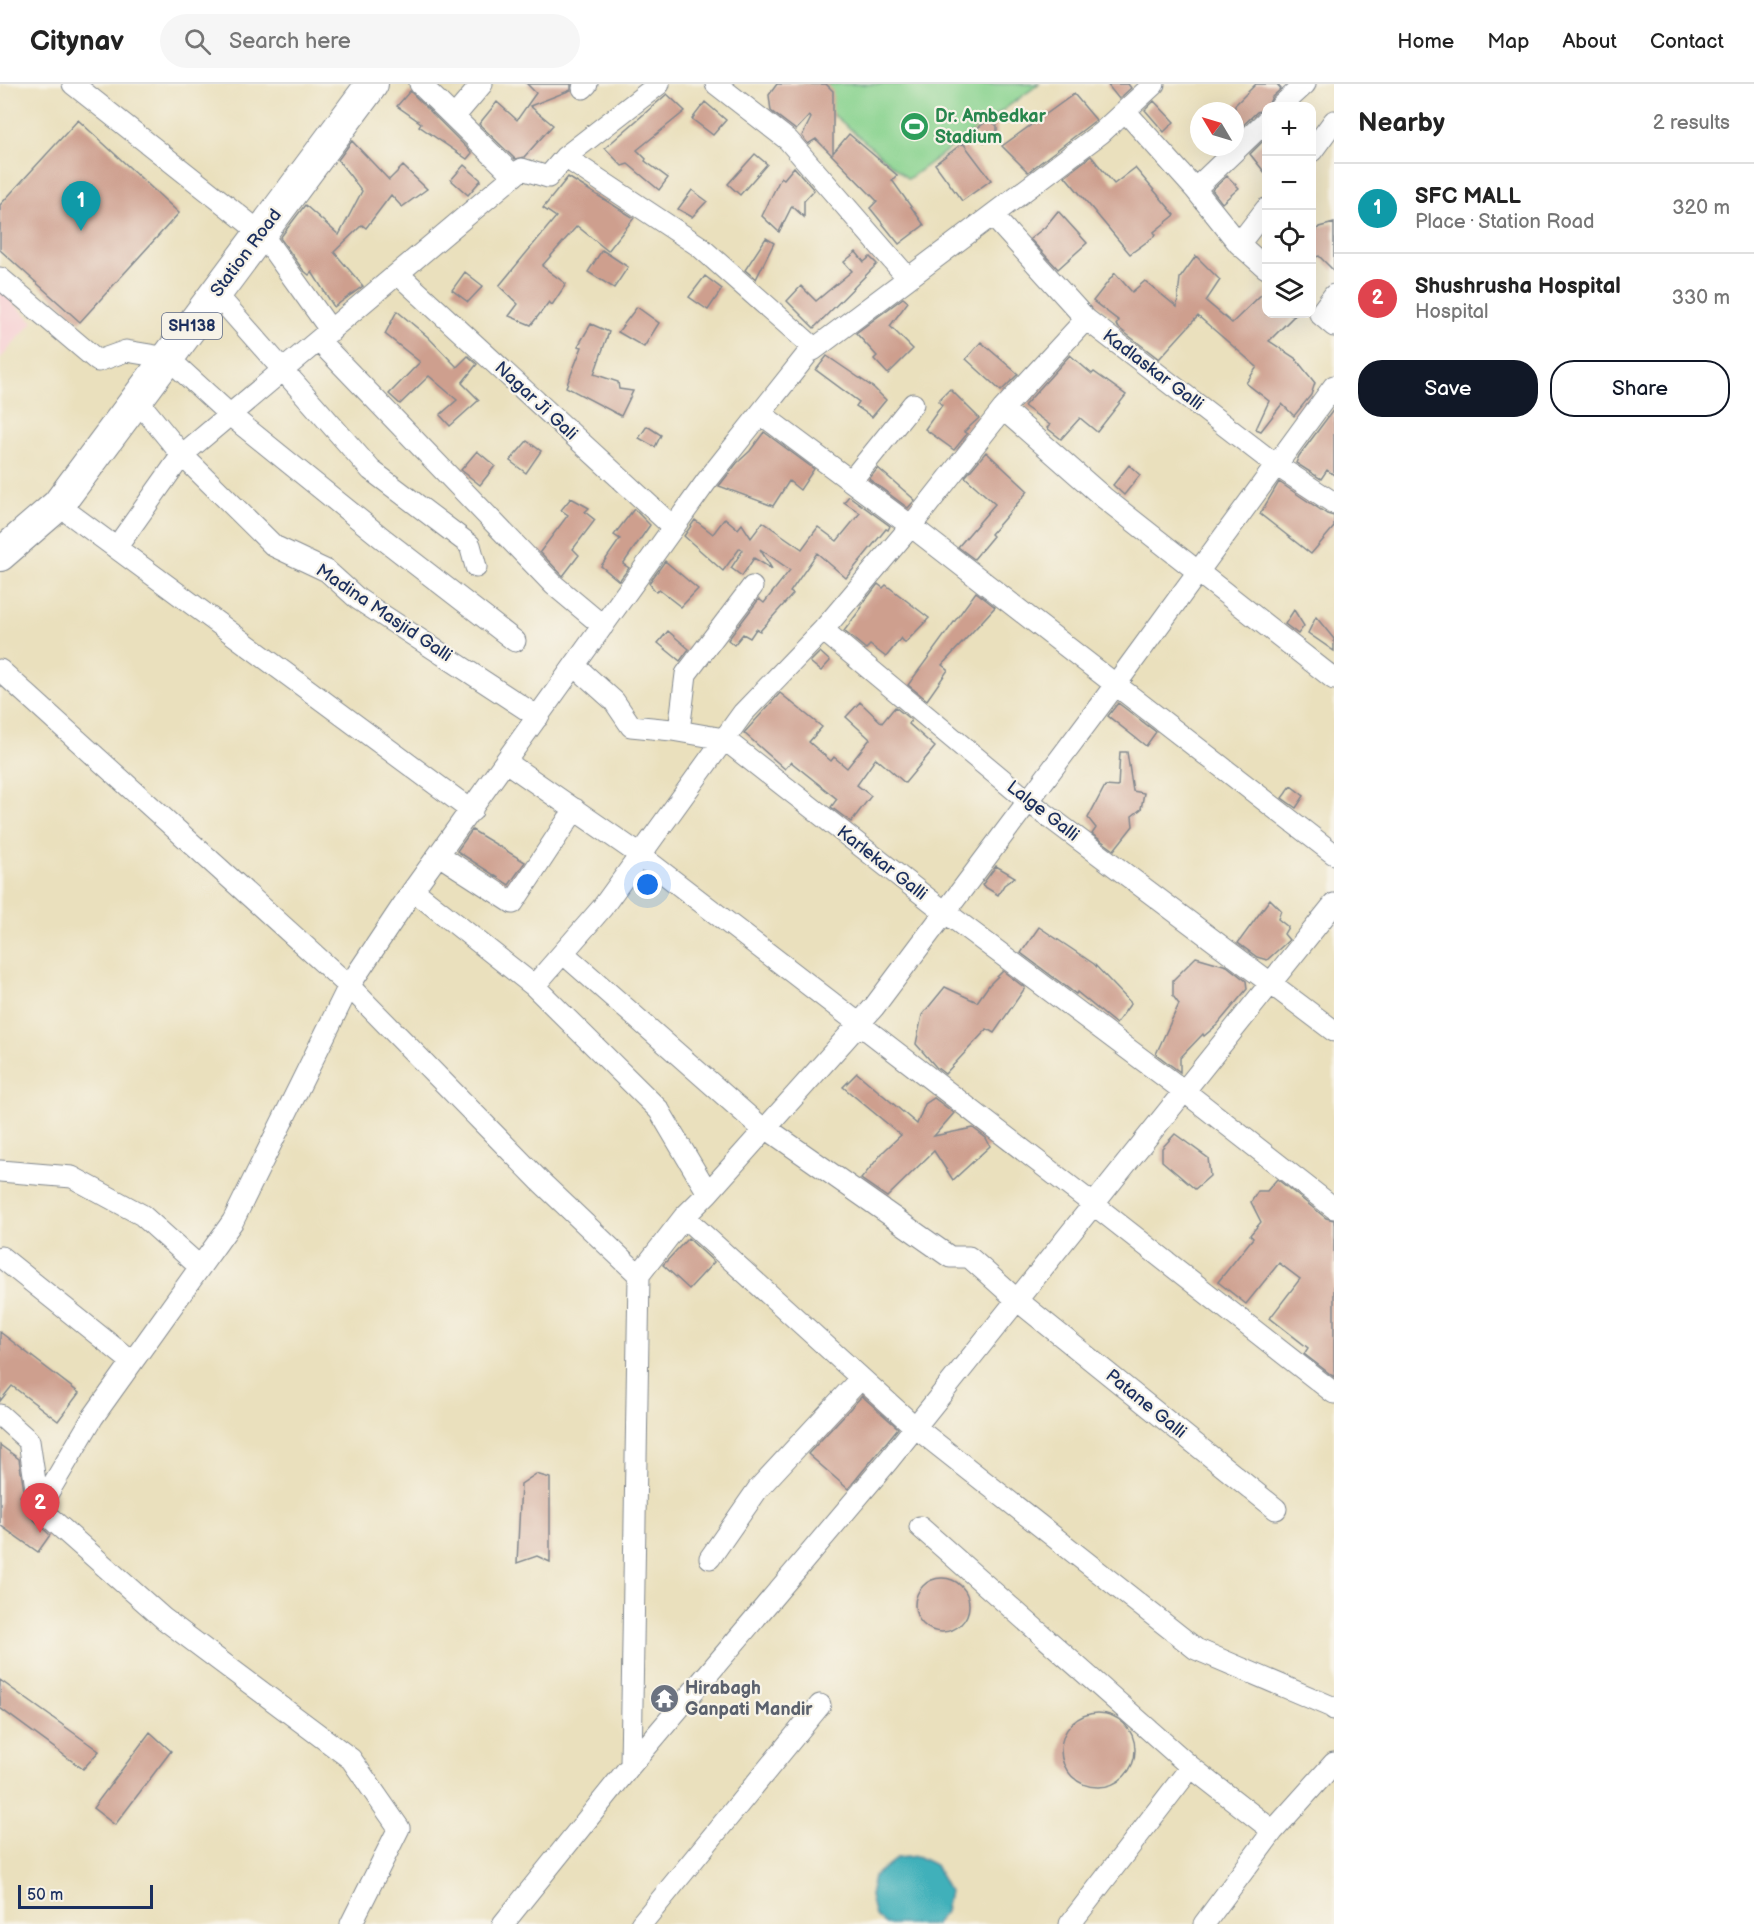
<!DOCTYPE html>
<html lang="en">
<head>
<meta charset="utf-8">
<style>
  :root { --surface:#fff; --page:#f6f6f6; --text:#222; --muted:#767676; --line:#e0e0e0; --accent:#111827 }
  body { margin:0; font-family:"Balsamiq Sans",sans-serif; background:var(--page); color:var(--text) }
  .controls { position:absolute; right:18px; top:18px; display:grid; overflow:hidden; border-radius:12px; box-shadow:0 6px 24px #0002 }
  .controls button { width:54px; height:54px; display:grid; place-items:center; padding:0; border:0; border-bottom:2px solid var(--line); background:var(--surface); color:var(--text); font:30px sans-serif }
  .compass { position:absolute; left:1190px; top:18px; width:54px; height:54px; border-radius:50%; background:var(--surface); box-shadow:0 6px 24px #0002; rotate:308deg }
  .scale { position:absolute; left:18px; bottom:15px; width:135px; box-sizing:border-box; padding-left:6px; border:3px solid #1b2f5e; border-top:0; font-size:16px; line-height:21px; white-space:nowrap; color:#1b2f5e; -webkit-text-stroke:4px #f7f3e8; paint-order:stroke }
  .you { position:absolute; left:648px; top:801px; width:21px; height:21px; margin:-15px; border:4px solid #fff; border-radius:50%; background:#1a73e8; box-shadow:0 0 0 9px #1a73e833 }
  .badge { display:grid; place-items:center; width:39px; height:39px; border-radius:50%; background:var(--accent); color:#fff; font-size:20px; font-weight:700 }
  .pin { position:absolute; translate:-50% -50px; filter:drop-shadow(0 2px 3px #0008) }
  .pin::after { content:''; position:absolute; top:32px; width:21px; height:18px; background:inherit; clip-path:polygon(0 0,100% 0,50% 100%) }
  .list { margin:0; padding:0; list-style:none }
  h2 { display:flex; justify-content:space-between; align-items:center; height:78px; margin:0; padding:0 24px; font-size:26px }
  h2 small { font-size:20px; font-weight:400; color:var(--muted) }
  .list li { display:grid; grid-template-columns:39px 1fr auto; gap:18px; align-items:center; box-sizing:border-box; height:90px; padding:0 24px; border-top:2px solid var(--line) }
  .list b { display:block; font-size:22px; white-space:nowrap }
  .list p { margin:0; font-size:20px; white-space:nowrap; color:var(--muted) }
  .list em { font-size:20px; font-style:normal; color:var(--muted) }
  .actions { display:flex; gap:12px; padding:18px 24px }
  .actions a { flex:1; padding:14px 0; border:2px solid var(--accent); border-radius:24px; text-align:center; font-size:21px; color:var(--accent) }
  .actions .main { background:var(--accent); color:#fff }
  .icon { flex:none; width:33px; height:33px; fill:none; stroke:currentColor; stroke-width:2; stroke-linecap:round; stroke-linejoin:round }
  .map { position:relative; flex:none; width:1334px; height:1840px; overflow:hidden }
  header { display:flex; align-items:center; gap:36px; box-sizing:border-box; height:84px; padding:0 30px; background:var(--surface); border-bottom:2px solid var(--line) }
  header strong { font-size:28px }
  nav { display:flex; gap:33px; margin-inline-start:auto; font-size:21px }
  .search { width:420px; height:54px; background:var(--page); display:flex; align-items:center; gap:15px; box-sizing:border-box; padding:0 21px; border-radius:33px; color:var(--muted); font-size:22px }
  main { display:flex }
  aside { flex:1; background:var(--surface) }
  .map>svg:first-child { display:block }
  .built { fill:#f7cfd3 }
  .green { fill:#89d38f; stroke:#528176; stroke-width:1.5 }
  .water { fill:#40b0ba; stroke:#2e708c; stroke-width:1.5 }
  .building { fill:#ce9f8e }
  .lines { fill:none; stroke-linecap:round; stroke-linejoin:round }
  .minor-casing { stroke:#82888e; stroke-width:23 }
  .highway-casing { stroke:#82888e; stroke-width:34 }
  .minor { stroke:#fff; stroke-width:21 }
  .highway { stroke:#fff; stroke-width:32 }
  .labels { text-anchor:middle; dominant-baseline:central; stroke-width:4.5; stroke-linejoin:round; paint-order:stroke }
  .shield { fill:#f7f3e8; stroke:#5d6a87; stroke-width:1.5 }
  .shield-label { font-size:16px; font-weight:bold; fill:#1b2f5e }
  .leisure-label { font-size:18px; font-weight:bold; fill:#27864d; stroke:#f7f3e8; text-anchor:start }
  .street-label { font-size:18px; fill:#1b2f5e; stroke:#f7f3e8 }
  .worship-label { font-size:18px; font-weight:bold; fill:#5b616d; stroke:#f7f3e8; text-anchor:start }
</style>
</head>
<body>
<header>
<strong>Citynav</strong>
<div class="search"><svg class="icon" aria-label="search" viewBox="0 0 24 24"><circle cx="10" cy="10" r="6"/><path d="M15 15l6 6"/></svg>Search here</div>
<nav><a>Home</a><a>Map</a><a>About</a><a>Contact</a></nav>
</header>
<main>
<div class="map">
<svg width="1334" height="1840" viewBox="0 0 1334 1840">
  <rect width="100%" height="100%" fill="#f7f3e8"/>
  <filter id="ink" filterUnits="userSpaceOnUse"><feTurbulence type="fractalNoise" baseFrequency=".0167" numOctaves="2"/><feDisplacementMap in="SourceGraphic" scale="12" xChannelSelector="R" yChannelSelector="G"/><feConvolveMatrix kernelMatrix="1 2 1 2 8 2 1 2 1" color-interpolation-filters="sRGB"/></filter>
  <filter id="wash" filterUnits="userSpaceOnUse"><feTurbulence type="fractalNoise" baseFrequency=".008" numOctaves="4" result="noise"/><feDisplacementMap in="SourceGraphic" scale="24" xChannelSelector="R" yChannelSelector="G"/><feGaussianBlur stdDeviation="1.35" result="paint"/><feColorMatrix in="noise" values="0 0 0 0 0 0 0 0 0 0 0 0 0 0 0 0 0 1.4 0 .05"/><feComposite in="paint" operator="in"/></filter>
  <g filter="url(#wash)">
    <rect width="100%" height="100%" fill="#eae0bd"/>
    <!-- built -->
    <path class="built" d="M0,206L33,238L0,275Z"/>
    <!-- green -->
    <path class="green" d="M798,0H1039L908,95Z"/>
    <!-- water -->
    <path class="water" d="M917,1772L935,1781L949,1807L945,1828L935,1840H886L875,1832L870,1812L874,1792L897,1774Z"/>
    <g id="blocks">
      <!-- building -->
      <path class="building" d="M527,0H571V6L530,22L553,41L524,73L515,75L479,40L497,18L517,36L536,9Z
        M777,0H826L833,7V69L849,50L897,91L892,96L924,141L899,160L870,124L877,117L816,55L808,60L802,52L811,34L809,32L796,46L771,27L769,11Z
        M1107,0H1128L1131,4L1119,15Z
        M1256,0H1277L1281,5L1272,13L1266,25L1257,28L1235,49V21Z
        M410,7L472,69L467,75L419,42L421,39L397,22Z
        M667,10L685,27L637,66L646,75L645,77L668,94L659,106L628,80L622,82L605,64Z
        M1074,10L1096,36L1028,88L1002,62Z
        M1154,17L1174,38L1164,48L1145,26Z
        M705,18L726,36L713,51L692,35Z
        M990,35L997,42V52L984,58L972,48Z
        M78,36L179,129L80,238L0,166V121Z
        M1266,54V90L1250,70Z
        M352,57L389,96L403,82L427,105L402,123L391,111L366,144L362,141L334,168L363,202L334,223L312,188L309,191L303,186L280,154L305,121L339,151L362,107L338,76Z
        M963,59L991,96L962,117L935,80Z
        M755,70L767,80L740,111L728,100Z
        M1091,72L1114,100L1135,84L1175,131L1154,148L1156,151L1130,170L1065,92Z
        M464,81L481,96L468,111L451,96Z
        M794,83L814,106L804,117V133L792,122L779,148L762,132L781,93L784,95Z
        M1227,92L1239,104L1222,119L1212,106Z
        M568,93L634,134L608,167L577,142L542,182L566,200L552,221L549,218L531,241L509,232L518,220L499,202L556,133L543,124Z
        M692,106L707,117L692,133L678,125Z
        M1058,127L1087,159L1058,185L1030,155L1045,143Z
        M1334,139V187L1319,172L1311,174V152L1319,143Z
        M766,154L774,159L756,195L745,186Z
        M602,166L628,183L614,204L588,188Z
        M856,168L864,178L870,173L877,180L814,244L787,217L801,202L816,217L852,187L844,178Z
        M1196,172L1220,196L1206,217L1232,239L1266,206V230H1296L1269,257L1295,274L1315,299L1311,311L1294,332L1282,320L1261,347L1256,345L1269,317L1246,299L1257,283L1198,232L1159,275L1120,245L1116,241L1119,237L1093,217L1115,189L1132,208L1145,197L1177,223L1180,194Z
        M465,188L483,202L468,218L452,206Z
        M705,192L722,205L708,226L689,213Z
        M903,214L908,218L890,242L913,265L888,290L874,275L877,272L856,249Z
        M637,223L659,239L644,263L618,248Z
        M397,227L428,253L457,283L468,272L477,280L462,299L479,316L450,342L440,331L457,316L429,292L400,320L389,310L420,278L385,250Z
        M591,240L609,248L594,290L618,298L619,305L633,307L621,332L566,303L582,263L578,262Z
        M981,258L1018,290L1001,307L966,275Z
        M1070,271L1092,290L1094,288L1126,311L1097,348L1080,334L1061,355L1047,344L1050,341L1024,322Z
        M827,272L874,304L886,316L872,333L856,322L859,318L816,286Z
        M950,305L979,334L964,348L967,350L954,366L925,345L942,321L938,317Z
        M1334,325V391L1327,386L1321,395L1296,379L1299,372Z
        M647,342L661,351L655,363L639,354Z
        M764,348L814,385L800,406L789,397L773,422L719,402L737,379L750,367Z
        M527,357L541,367L526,389L510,377Z
        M477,367L495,382L480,401L461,386Z
        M986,368L1028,407L991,450L993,452L974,475L958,463L995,420L965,393Z
        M1129,381L1140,391L1124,411L1113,401Z
        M878,384L915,416L908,424L869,395Z
        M1279,398L1327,430L1334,432V443L1311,470L1260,430Z
        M849,412L890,442L888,446L886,445L846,494L817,469L790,508L793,510L760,547L756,545L750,554L743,550L734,561L728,556L759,515L764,519L790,486L760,465L772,485L754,474L742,492L731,484L743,466L740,464L723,487L684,452L695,436L713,450L725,434L738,445L742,440L751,454L763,438L802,465L818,443L837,457L860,429L844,418Z
        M571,414L589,424L585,428L595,436L573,465L579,471L563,492L540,468L568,431L561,426Z
        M634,425L650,441L623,480L629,484L619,497L601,482L620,455L614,451Z
        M665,477L698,505L681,523L659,506L656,508L649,499Z
        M878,500L883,504L886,501L929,534L905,559L901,554L886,573L870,561L866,565L844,547L862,523L861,522L864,518Z
        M976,508L995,523L942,581L948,586L927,616L908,601Z
        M1294,526L1304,542L1298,550L1285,540Z
        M1316,533L1334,555V567L1308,549Z
        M668,547L689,565L680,577L658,559Z
        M820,568L830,577L821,587L810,578Z
        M780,609L822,643L809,658L831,677L834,673L847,684L870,655L846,633L860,618L882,639L895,623L911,636L909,640L935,663L905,699L876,674L857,701L871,712L851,738L831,723L837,715L791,678L785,685L744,649Z
        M1118,619L1156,648L1146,662L1108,632Z
        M1120,668H1127L1133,707L1144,709L1141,725L1132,732L1133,742L1114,766L1092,750L1096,744L1088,734L1105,702L1118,703Z
        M1291,702L1304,712L1296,724L1282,714Z
        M472,746L525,778L509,801L457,767Z
        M996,782L1015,793L1004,801L998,811L982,801Z
        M1270,815L1281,826L1278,835L1288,843L1284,850L1289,856L1267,876L1257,873L1238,859Z
        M1039,843L1094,880L1131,919L1116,940L1077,908L1076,910L1021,869Z
        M1196,873L1227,882L1246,897L1247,905L1217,941L1204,952L1203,950L1180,974V988L1156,970L1179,920L1173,912V896Z
        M1003,887L1025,904L994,949L987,945L945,990L936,983L916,960L922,931L945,903L977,918L989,901Z
        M857,989L917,1040L925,1020L934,1014L954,1029L934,1052L973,1044L986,1054L990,1062L953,1096L934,1067L887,1113L861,1095L883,1068L901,1051L843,1003Z
        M1175,1050L1208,1074L1210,1092L1195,1105L1162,1077V1064Z
        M1277,1095L1326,1134L1334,1136V1293L1304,1270L1308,1264L1270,1234L1300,1195L1279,1179L1246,1220L1218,1198L1253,1154L1250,1151L1261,1138L1251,1118L1258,1107H1267Z
        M688,1154L714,1178L689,1205L663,1181Z
        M0,1248L79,1309L58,1337L12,1302L0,1317Z
        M862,1312L898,1344L848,1405L808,1370Z
        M0,1361L19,1375L24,1407L20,1412L25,1415L29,1431L50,1451L38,1468L0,1441Z
        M536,1390L550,1394V1478L537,1472L517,1479L521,1400Z
        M915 1521a27 27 0 1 1 54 0a27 27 0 1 1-54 0Z
        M0,1596L99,1667L83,1685L0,1624Z
        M1061 1666a37 37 0 1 1 74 0a37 37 0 1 1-74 0Z
        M150,1648L171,1667L115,1741L93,1724Z"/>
    </g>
  </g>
  <g filter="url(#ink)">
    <use href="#blocks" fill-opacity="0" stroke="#82888e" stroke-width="1.5"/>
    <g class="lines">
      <defs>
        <path id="minor" d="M73,0L261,149L331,247
          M420,0L514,92
          M716,0L788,56L908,194
          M583,4L587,0
          M1281,22L1305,0
          M1125,27L1195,105L1239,160L1266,184
          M454,33L482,0
          M1312,67L1334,37
          M565,73L699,162L813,263
          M1195,105L1266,37
          M992,131L1086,235L1276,381L1334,419
          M1239,160L1266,125
          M398,190L673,443
          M0,194L98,277L126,267L168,274L230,331L382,454L515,557
          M216,210L371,386L470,461L476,483
          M1334,211L1320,230L1334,242
          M319,257L554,501L603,542
          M137,316L182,371L274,462L327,487L358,515L538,633
          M1003,325L1103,413L1334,595
          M761,330L911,442L1334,770
          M851,397L913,320
          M58,421L472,727
          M116,464L182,371L522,85L548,93L565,73L659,0
          M823,546L1028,717L1334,947
          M575,582L614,617L631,642L672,646L724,655L945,828L1184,1007L1334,1124
          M0,586L349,902L540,1097L639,1191L631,1681
          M679,647L686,590L752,503
          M506,678L640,771L1093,1120L1334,1309
          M439,771L513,819L575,725
          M413,806L534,902L659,1026L708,1109
          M563,869L764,1046
          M534,902L602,824L743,629L823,546L911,442L1003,325L1086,235
          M766,1044L950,1173H969L1017,1216L1276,1425
          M0,1087L72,1093L142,1131L200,1183
          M684,1133L915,1343L1196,1565L1332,1623L1334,1625
          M1,1173L132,1278
          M639,1191L684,1133L708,1109L874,923L1116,600L1334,302
          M0,1331L29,1357L39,1424
          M920,1443L1191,1683L1273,1747
          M710,1474L758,1405L861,1294
          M351,1840L399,1744L351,1675L164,1535L39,1424L93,1333L233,1137L349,902L413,806L706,398L813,263V266L1101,49L1154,0
          M503,1840L631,1681L888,1377L1334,820
          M641,1840L820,1621
          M1070,1840L1191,1683
          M1204,1840L1273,1747L1334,1679"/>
        <path id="highway" d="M0,471L58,421L372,0"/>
      </defs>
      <!-- minor casing -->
      <use href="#minor" class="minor-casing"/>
      <!-- highway casing -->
      <use href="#highway" class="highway-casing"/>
      <!-- minor -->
      <use href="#minor" class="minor"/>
      <!-- highway -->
      <use href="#highway" class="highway"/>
    </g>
  </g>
  <!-- icons -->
  <defs>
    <symbol id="stadium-disc" viewBox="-11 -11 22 22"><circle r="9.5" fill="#2e9e5b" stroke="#f7f3e8"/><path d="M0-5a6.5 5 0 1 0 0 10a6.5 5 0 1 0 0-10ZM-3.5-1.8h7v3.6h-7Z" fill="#fff"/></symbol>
    <symbol id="temple-disc" viewBox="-11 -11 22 22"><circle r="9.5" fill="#6b7280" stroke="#f7f3e8"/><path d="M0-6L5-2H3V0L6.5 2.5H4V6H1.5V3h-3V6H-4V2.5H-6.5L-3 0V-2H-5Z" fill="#fff"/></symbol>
  </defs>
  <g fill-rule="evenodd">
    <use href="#stadium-disc" x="898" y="26" width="33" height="33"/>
    <use href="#temple-disc" x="648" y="1598" width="33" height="33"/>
  </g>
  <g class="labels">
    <!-- shield labels -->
    <rect class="shield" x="162" y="229" width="60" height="26" rx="4.5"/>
    <g class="shield-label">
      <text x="192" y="242">SH138</text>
    </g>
    <!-- leisure labels -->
    <g class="leisure-label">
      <text x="935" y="32">Dr. Ambedkar<tspan x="935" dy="21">Stadium</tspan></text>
    </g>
    <!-- street labels -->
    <g class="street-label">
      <text transform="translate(246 169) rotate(-53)">Station Road</text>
      <text transform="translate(1153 286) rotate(37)">Kadlaskar Galli</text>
      <text transform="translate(536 317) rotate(43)">Nagar Ji Gali</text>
      <text transform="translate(384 529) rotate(34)">Madina Masjid Galli</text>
      <text transform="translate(1043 727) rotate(38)">Lalge Galli</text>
      <text transform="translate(882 779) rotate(38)">Karlekar Galli</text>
      <text transform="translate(1146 1320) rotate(39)">Patane Galli</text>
    </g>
    <!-- worship labels -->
    <g class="worship-label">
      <text x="685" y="1604">Hirabagh<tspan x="685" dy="21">Ganpati Mandir</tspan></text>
    </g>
  </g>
</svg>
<div class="controls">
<button>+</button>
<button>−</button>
<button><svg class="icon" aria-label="locate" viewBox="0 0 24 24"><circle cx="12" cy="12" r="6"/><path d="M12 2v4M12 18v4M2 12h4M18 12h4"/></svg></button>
<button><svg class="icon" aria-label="layers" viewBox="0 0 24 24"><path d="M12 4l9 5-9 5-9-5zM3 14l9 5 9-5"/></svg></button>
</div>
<svg class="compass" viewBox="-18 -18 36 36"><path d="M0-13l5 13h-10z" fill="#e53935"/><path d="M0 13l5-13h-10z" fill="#767676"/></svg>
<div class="scale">50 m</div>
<div class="you"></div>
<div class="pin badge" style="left:81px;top:147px;background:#0f9aa8">1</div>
<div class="pin badge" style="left:40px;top:1449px;background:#e0444e">2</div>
</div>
<aside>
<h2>Nearby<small>2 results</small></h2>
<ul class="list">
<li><span class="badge" style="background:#0f9aa8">1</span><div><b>SFC MALL</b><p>Place · Station Road</p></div><em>320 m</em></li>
<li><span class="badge" style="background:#e0444e">2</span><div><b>Shushrusha Hospital</b><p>Hospital</p></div><em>330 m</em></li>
</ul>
<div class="actions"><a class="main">Save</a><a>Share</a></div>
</aside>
</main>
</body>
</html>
